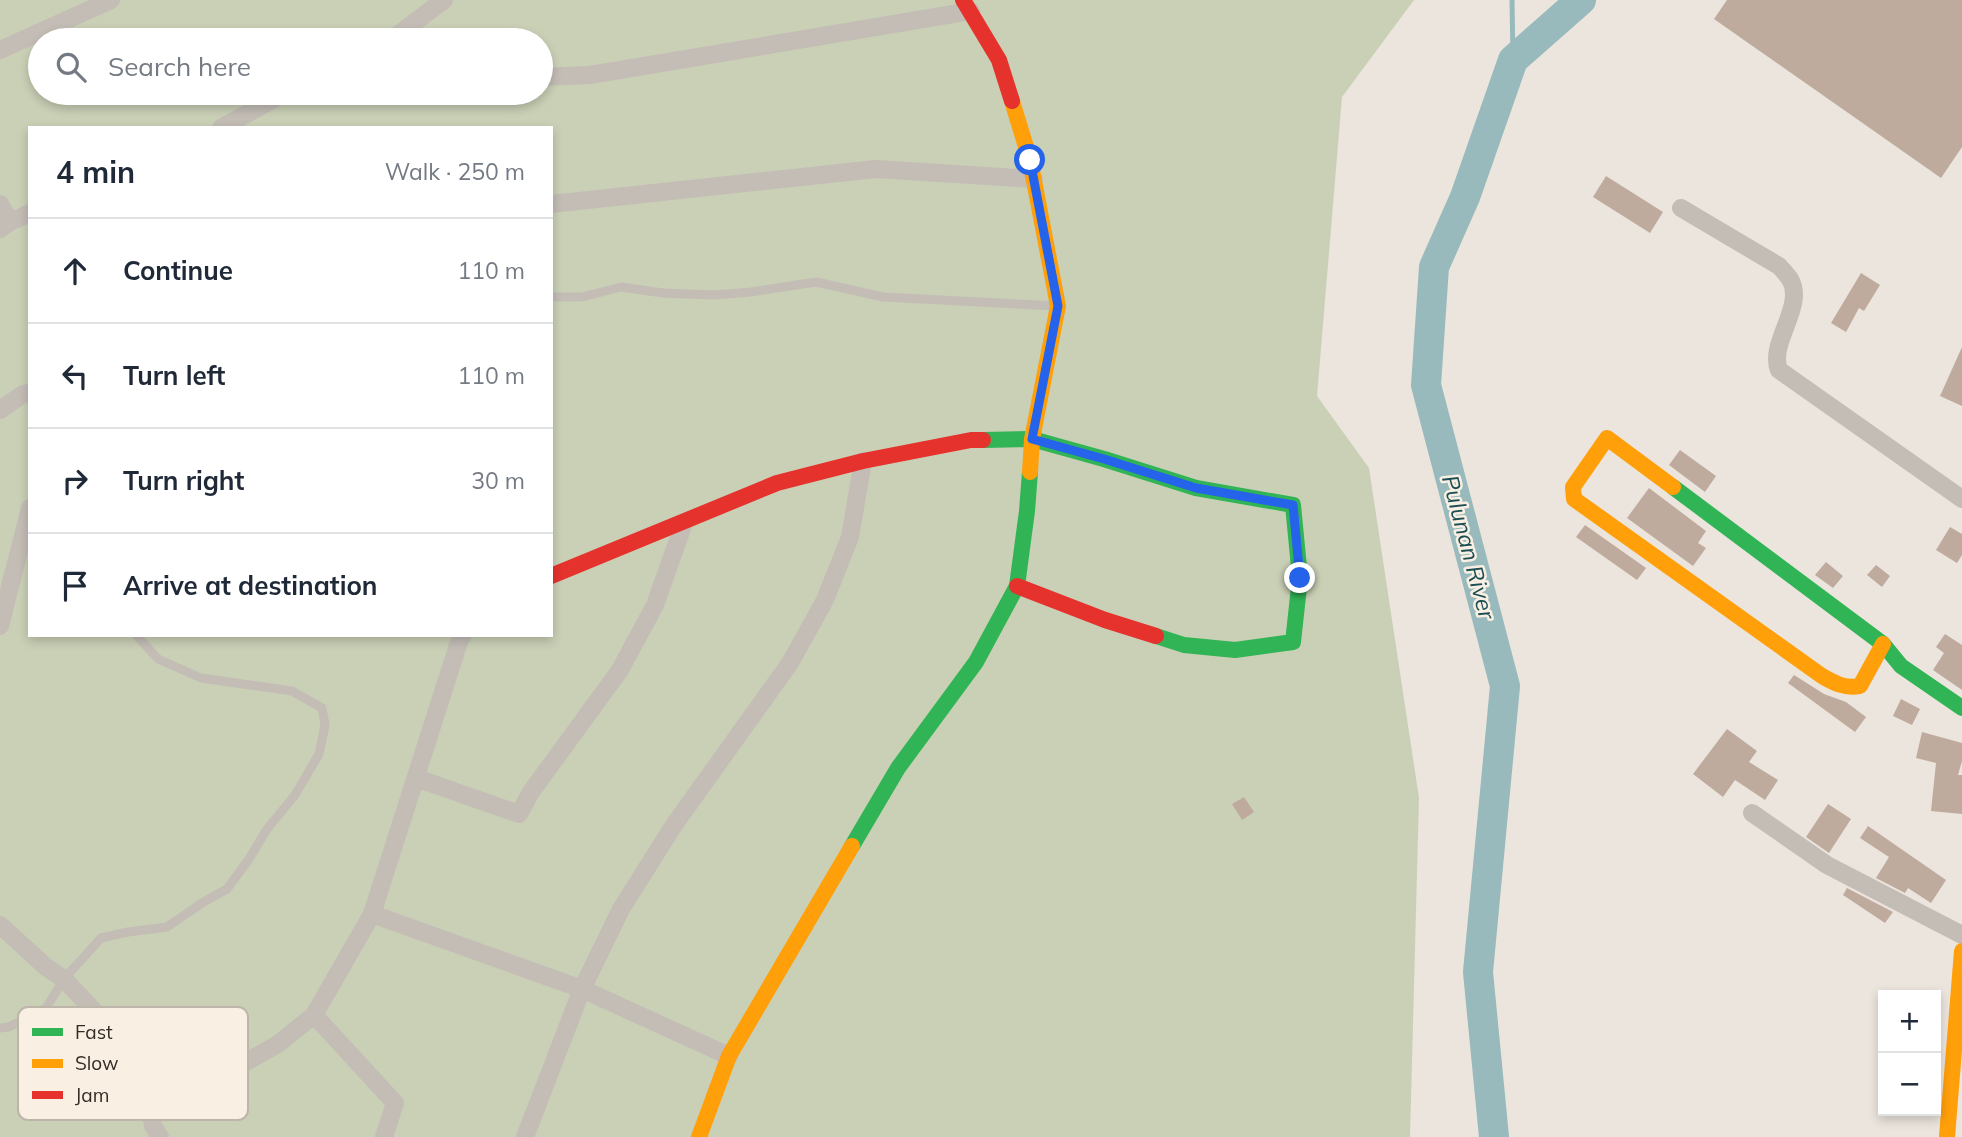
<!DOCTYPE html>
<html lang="en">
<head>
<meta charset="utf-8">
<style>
  :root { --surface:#fff; --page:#f2f2f3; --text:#1f2937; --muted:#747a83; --line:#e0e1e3 }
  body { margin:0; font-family:Mulish,sans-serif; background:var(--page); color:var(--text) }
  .controls { position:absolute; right:21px; bottom:21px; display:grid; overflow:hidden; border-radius:0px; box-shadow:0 4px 10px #0003 }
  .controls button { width:63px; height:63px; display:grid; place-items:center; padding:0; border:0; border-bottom:2px solid var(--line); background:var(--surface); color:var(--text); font:35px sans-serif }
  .stop { position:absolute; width:21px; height:21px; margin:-16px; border:5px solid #2563eb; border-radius:50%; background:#fff }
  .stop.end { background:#2563eb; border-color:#fff; box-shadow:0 2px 7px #0008 }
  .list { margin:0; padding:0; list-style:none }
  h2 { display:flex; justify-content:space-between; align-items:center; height:91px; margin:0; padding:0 28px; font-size:30px }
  h2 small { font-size:23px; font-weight:400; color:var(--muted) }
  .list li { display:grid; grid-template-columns:46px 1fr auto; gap:21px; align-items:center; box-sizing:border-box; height:105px; padding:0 28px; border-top:2px solid var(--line) }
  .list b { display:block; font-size:26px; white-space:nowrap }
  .list em { font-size:23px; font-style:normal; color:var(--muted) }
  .icon { flex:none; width:38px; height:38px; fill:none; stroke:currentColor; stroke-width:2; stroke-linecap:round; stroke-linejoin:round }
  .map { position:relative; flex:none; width:1962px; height:1137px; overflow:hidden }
  .search { position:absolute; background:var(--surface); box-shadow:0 4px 10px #0003; left:28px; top:28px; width:525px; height:77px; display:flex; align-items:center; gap:18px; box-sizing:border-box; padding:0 24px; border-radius:38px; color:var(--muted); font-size:26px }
  .panel { position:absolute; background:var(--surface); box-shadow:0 4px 10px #0003; left:28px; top:126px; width:525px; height:511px; border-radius:0px }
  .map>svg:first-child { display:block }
  .green { fill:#cad0b6; fill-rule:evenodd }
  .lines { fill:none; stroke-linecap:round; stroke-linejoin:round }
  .stream { stroke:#99babc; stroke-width:5 }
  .river { stroke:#99babc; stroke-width:30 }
  .building { fill:#bfaa9e }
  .lane { stroke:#c3bdb6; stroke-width:9 }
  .street { stroke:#c3bdb6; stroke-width:18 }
  .fast { stroke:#30b455; stroke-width:16 }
  .slow { stroke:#ff9f0a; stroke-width:16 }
  .jam { stroke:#e5322d; stroke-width:16 }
  .route { stroke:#2563eb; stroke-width:9 }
  .labels { text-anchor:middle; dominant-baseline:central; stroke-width:5; stroke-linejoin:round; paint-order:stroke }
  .water-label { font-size:23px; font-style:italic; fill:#1b4d55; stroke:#f9f0e3 }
  .key { fill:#f9f0e3; stroke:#beb5aa; stroke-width:2 }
  .key-label { font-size:19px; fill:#332b25 }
</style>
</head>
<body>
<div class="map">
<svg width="1962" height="1137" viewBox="0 0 1962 1137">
  <rect width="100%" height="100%" fill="#ebe5dd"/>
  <!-- green -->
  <path class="green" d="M0,0H1414L1342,97L1317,396L1369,468L1419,798L1410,1137H0ZM40,40H541V93H40ZM30,128H551V635H30Z"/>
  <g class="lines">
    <!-- stream -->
    <path class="stream" d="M1512,0L1513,60"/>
    <!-- river -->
    <path class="river" d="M1494,1137L1478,972L1505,686L1426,385L1434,267L1465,197L1513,60L1581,0"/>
  </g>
  <!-- building -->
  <path class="building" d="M1727,0H1962V147L1941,178L1714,19Z
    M1606,176L1663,212L1650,233L1593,197Z
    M1861,273L1880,285L1864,311L1859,308L1846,332L1831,323Z
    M1962,347V406L1940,396Z
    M1680,450L1716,476L1705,492L1669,465Z
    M1649,488L1706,531L1698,543L1706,548L1693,566L1627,518Z
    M1585,525L1646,568L1637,580L1576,537Z
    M1950,527L1962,534V555L1957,563L1936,550Z
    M1826,562L1843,576L1833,588L1815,575Z
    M1876,565L1890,576L1882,587L1867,575Z
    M1945,634L1962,645V690L1933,670L1944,653L1936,647Z
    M1794,675L1824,694L1846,702L1866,717L1855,732L1788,683Z
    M1901,699L1920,709L1912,725L1893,716Z
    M1727,729L1757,751L1749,762L1778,780L1765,800L1735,780L1723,797L1693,774Z
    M1922,732L1962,743V761L1958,775H1962V814L1931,811L1936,763L1916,758Z
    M1244,797L1254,812L1242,820L1232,804Z
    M1828,804L1851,819L1829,853L1806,837Z
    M1868,826L1946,880L1931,903L1908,888L1905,893L1876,878L1889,857L1860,838Z
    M1847,888L1893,912L1885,923L1843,895Z"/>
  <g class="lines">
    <!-- lane -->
    <path class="lane" d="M551,297H582L621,287L663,293L714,295L751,292L816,282L883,297L1056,306
      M0,1028L9,1027L46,1008L64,979L101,938L128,932L167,927L202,903L227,889L249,859L267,829L295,795L319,754L325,725L322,708L292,691L201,678L158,659L136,635"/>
    <!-- street -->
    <path class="street" d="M391,40L444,0
      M0,50L111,0
      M541,77L590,75L971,11
      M221,128L285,93
      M0,204L10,222
      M551,204L876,169L1034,179
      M1681,208L1779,266C1783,270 1787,275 1790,279C1806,306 1768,343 1779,370L1962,499
      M0,229L10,222L30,213
      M0,410L23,394L30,393
      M0,626L30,508
      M416,778L519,814L531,792L620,670L655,605L684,523
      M1752,813L1827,865L1962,935
      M372,914L582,989L729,1056
      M0,925L46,967L64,979L124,1043L137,1065L146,1087L175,1088L230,1071L278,1044L314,1015L372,914L459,642L463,635
      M314,1015L395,1103L384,1137
      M146,1087L153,1126L160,1137
      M525,1137L582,989L621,909L674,825L790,663L825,600L850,537L863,461"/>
    <!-- fast -->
    <path class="fast" d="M983,440L1032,439L1104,459L1196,488L1293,505L1300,578L1293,642L1235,650L1184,645L1156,636
      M1673,487L1883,644L1901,666L1962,708
      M852,846L898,768L976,662L1017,586L1027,511L1030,472"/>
    <!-- slow -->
    <path class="slow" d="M1012,101L1030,160L1058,306L1032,439L1030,472
      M1673,487L1607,438L1573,487L1574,499L1822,676C1834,683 1845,689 1860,686L1883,644
      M699,1137L729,1056L852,846
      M1947,1137L1962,951"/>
    <!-- jam -->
    <path class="jam" d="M963,0L999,60L1012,101
      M551,576L777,483L863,461L971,440H983
      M1017,586L1105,620L1156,636"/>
  </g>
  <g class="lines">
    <!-- route -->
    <path class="route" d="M1030,160L1058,306L1032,439L1104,459L1196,488L1293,505L1300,578"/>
  </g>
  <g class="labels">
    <!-- water labels -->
    <g class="water-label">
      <text transform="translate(1469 547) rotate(75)">Pulunan River</text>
    </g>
  </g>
  <!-- legend -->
  <rect x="18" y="1007" width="230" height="113" rx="10" class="key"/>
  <rect x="32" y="1028" width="31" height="8" fill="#30b455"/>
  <rect x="32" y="1059" width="31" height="9" fill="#ff9f0a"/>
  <rect x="32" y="1091" width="31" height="8" fill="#e5322d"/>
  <g class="key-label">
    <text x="75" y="1039">Fast</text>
    <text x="75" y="1070">Slow</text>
    <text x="75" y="1102">Jam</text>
  </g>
</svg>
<div class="controls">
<button>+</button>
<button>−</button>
</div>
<div class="stop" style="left:1030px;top:160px"></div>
<div class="stop end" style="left:1300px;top:578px"></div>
<div class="search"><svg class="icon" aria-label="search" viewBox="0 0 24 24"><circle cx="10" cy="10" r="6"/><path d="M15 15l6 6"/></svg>Search here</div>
<section class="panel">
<h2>4 min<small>Walk · 250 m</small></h2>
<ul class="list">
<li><svg class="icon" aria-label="ahead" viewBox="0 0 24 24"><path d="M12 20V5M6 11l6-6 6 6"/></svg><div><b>Continue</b></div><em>110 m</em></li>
<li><svg class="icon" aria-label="left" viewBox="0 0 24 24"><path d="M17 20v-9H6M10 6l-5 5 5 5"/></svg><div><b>Turn left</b></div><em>110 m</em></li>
<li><svg class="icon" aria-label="right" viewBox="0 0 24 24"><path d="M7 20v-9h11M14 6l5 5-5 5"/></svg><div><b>Turn right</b></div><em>30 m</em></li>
<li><svg class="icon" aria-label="arrive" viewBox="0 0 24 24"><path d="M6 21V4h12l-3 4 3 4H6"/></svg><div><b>Arrive at destination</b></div></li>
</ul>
</section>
</div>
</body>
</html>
